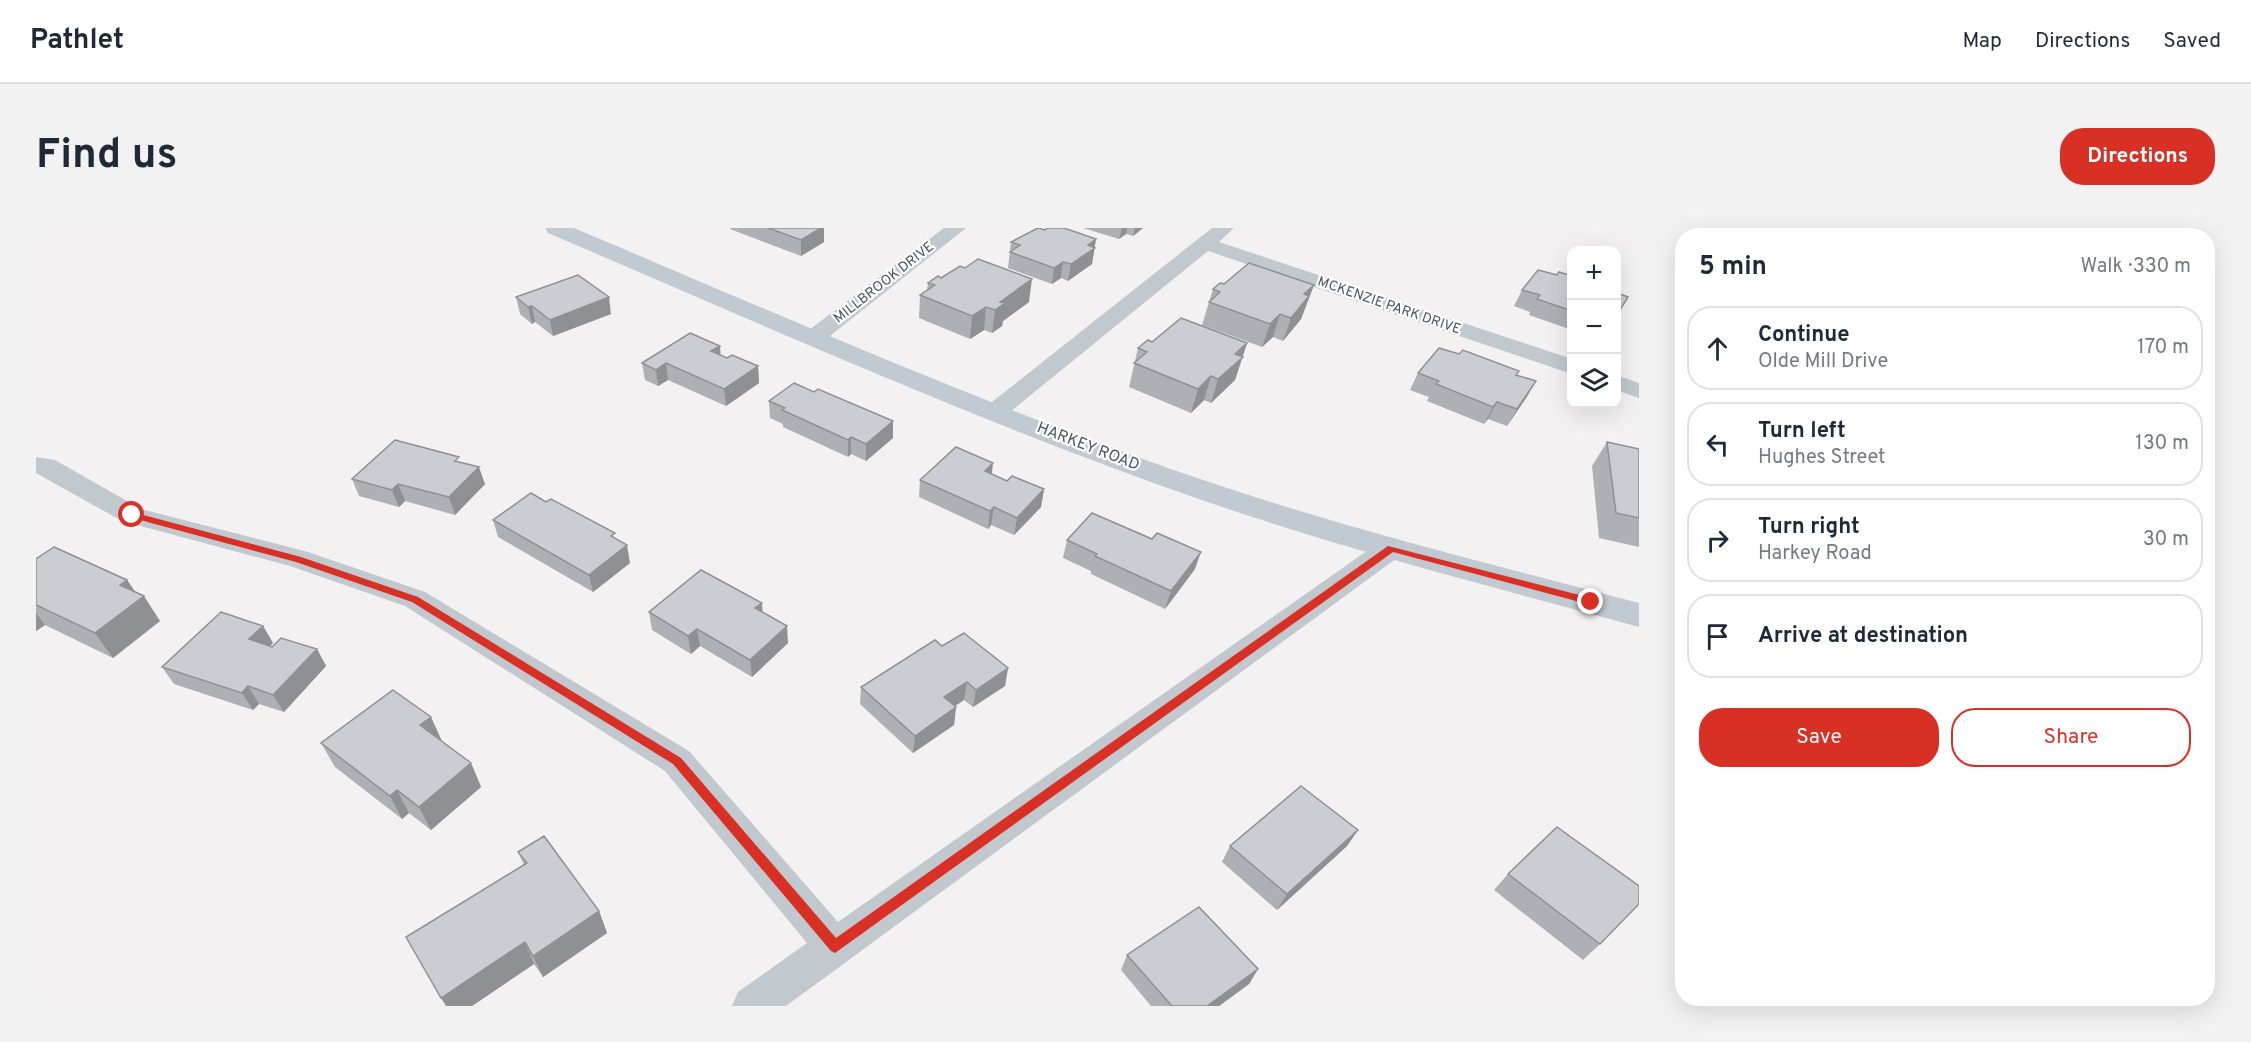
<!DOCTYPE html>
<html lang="en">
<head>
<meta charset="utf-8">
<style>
  :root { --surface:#fff; --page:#f2f2f3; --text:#1f2937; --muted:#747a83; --line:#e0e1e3; --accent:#d93025 }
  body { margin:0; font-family:Overpass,sans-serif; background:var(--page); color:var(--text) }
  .controls { position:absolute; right:18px; top:18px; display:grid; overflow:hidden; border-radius:12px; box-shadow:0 6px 24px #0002 }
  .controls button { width:54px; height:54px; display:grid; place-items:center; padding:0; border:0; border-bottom:2px solid var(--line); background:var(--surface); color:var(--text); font:30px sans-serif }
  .stop { position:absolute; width:18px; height:18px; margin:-14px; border:4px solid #d93025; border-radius:50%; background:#fff }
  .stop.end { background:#d93025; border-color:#fff; box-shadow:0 2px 6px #0008 }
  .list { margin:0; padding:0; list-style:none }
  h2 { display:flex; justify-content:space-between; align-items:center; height:78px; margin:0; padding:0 24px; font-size:26px }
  h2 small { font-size:20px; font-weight:400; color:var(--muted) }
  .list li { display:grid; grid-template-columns:39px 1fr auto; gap:18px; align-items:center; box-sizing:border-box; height:84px; margin:0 12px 12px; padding:0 12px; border:2px solid var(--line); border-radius:24px }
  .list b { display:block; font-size:22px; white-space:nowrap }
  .list p { margin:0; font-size:20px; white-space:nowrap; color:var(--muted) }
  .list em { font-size:20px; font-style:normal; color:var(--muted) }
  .actions { display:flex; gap:12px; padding:18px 24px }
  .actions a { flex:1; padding:14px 0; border:2px solid var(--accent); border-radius:24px; text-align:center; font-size:21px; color:var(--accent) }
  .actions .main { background:var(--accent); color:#fff }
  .icon { flex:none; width:33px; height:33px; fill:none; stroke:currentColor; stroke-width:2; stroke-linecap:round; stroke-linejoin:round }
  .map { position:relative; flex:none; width:1603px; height:778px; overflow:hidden; border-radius:24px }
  header { display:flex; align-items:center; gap:36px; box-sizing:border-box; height:84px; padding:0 30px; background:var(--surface); border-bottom:2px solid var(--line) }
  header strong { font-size:28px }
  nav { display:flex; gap:33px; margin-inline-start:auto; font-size:21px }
  .intro { display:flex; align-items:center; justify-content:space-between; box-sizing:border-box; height:144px; padding:0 36px }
  h1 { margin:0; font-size:42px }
  .button { padding:15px 27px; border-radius:24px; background:var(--accent); color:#fff; font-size:21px; font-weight:700 }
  main { display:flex; gap:36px; padding:0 36px }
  aside { flex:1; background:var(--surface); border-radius:24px; box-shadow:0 6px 24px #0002 }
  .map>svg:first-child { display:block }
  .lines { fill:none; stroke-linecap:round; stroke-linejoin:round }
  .street { fill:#c1c8ce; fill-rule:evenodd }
  .secondary { fill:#c1c9d2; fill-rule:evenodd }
  .wall { fill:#afb0b5 }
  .shaded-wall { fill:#8f9094 }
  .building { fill:#cccdd3; stroke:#8f9094; stroke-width:1.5 }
  .route { fill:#d93025 }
  .labels { text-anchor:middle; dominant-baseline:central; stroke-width:4.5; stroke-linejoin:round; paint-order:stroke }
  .far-street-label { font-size:14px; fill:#4b545d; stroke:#fff }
  .street-label { font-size:16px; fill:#4b545d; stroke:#fff }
</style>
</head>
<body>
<header>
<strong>Pathlet</strong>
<nav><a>Map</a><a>Directions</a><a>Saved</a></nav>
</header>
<div class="intro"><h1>Find us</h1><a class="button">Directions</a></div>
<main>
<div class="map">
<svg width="1603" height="778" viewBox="0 0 1603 778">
  <rect width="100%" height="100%" fill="#f3f1f1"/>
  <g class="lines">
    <!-- street -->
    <path class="street" d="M908,0H930L785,115L777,117L769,115L766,110L769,105Z
      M1176,0H1198L1183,14L1536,131V146L1172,23L969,188L960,190L951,188L948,183L951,178Z
      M1580,147L1603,155V170L1580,162Z
      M0,229L19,232L105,281L272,324L389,364L653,523L802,694L1345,313L1355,311L1365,313L1369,320L1365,327L750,778H696L702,764L771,715L629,543L369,378L254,338L86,293L0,245Z"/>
    <!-- secondary -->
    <path class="secondary" d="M509,0H538C751,90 963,184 1182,257C1320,303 1462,338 1603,375V399C1455,358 1306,321 1160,270C940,193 727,97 512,5Z"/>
  </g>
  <!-- wall -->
  <path class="wall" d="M694,0H788V14L765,28L694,1Z
    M1047,0H1107L1097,8L1090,6L1083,11Z
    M1009,2L1060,11L1056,36L1032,53L1025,50L1016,56L972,40L975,14Z
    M1521,47L1536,48V102L1493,87L1494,84L1478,78L1486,62Z
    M892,55L993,74L967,93L966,98L956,105L948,102L934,111L883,90L884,67L891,62Z
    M1188,56L1278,57L1265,91L1247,113L1237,109L1226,119L1166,97L1177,61Z
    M480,69L575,86L517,108L499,94L496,96L484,86Z
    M1211,115L1199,152L1175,175L1168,172L1155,185L1093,159L1102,120Z
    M685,128L691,130L722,138L723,155L690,178L632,152L622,158L609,152L606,135Z
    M1382,145L1481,147L1500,153L1490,170L1471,198L1452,191L1448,196L1391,173L1393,169L1374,162Z
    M778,164L857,193V210L830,233L815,226L812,229L747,199V196L734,190L733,173Z
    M1571,214L1603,221V319L1563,310L1556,238Z
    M424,234L449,256L419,287L369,273L363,279L323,268L316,251Z
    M956,246L971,253L1008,261L1005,279L978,307L955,297L952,301L883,269L884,252Z
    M457,292L580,311L594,335L557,364L462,309Z
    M1031,312L1159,341L1129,381L1055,346V343L1027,330Z
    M0,331L91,352L100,365L124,393L77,430L9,397L0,403Z
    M613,384H726L752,415L716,449L664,418L655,426L616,402Z
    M227,398L237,415L234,418L281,421L290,438L248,484L223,476L217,482L138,456L126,439Z
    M906,418L972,440L969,458L937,479L928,472L919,478L920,479L918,497L877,525L824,476L825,459Z
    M406,513L435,535L445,559L395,602L373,585L366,591L299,539L285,515Z
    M1322,602L1311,618L1241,682L1186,634L1194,618Z
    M482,624L563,683L571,705L507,749L498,736L436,778H410L488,637Z
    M1472,646L1564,716L1547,732L1458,662Z
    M1091,727L1222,741L1213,756L1183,778H1115L1085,742Z"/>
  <!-- shaded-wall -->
  <path class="shaded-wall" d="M785,0H788V14L765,28V12Z
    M1086,0H1091L1090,6L1083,11Z
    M1099,0H1107L1097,8Z
    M1060,11L1056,36L1032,53L1035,36L1052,17Z
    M1027,34L1025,50L1016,56L1018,40Z
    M996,51L993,74L967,93L966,98L956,105L959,82L964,74Z
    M1278,57L1265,91L1247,113L1255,90L1268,66Z
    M573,69L575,86L517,108L514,92Z
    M496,78L499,94L496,96L492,79Z
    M950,79L948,102L934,111L936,88Z
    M1244,86L1237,109L1226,119L1234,96Z
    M1211,115L1199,152L1175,175L1182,151L1199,126Z
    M684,118L685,134L675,123Z
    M630,135L632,152L622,158L620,142Z
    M722,138L723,155L690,178L688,161Z
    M1175,148L1168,172L1155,185L1162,161Z
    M1500,153L1490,170L1471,198L1481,181Z
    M1461,174L1452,191L1448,196L1457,179Z
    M857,193V210L830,233V216Z
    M815,209V226L812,229V212Z
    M957,235L955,253L949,243Z
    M443,239L449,256L419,287L413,269Z
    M362,256L369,273L363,279L356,262Z
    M1008,261L1005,279L978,307L981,290Z
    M958,279L955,297L952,301L954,283Z
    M591,317L594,335L557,364L553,347Z
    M1165,324L1159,341L1129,381L1135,363Z
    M91,352L104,371L108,368L124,393L77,430L59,405L84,357Z
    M726,375L727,392L719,380Z
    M0,385L9,397L0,403Z
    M227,398L237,415L224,429L213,411Z
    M751,398L752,415L716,449L714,432Z
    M661,401L664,418L655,426L652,408Z
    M281,421L290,438L248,484L237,467Z
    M972,440L969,458L937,479L940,462Z
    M931,454L928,472L906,487L908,469Z
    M212,458L223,476L217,482L206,465Z
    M920,479L918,497L877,525L879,508Z
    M395,489L406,513L384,497Z
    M435,535L445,559L395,602L383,579Z
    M361,562L373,585L366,591L354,568Z
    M1322,602L1311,618L1241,682L1251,666Z
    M563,683L571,705L507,749L497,728Z
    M489,714L498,736L436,778H410L405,770Z
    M1222,741L1213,756L1183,778H1171Z"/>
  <!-- building -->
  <path class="building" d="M732,0H785L765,12Z
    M1002,0L1009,2L1011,0H1028L1060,11L1052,17L1059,20L1035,36L1027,34L1018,40L974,24L984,17L975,14Z
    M942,31L996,51L964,74L969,75L959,82L950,79L936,88L884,67L899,57L892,55L902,48L905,50L924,38L929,40Z
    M1213,35L1278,57L1268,66L1273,68L1255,90L1244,86L1234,96L1173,74L1184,64L1177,61L1184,55L1188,56Z
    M1502,42L1521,47L1523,44L1536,48V83L1501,71L1504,67L1486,62Z
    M542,47L573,69L514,92L496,78L492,79L480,69Z
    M1581,65L1592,69L1581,87Z
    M1145,90L1211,115L1199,126L1207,129L1182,151L1175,148L1162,161L1098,135L1111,124L1102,120L1112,112L1116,114Z
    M654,105L684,118L675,123L691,130L696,127L722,138L688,161L630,135L620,142L606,135Z
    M1403,120L1423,126L1427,122L1483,143L1480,147L1500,153L1481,181L1461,174L1457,179L1400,156L1403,153L1382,145Z
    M758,155L778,164L782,161L857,193L830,216L815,209L812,212L746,182L749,180L733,173Z
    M359,212L423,229L419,233L443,239L413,269L362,256L356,262L316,251Z
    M1571,214L1603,221V290L1580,285Z
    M920,219L957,235L949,243L971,253L976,248L1008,261L981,290L958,279L954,283L884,252Z
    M495,265L510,274L515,271L579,305L575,308L591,317L553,347L457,292Z
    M1056,285L1116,311L1121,305L1165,324L1135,363L1059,328L1061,326L1031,312Z
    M18,319L91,352L84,357L108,368L59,405L0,377V331Z
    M665,342L726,375L719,380L751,398L714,432L661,401L652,408L613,384Z
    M185,384L227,398L213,411L236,419L245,410L281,421L237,467L212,458L206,465L126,439Z
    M928,405L972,440L940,462L931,454L908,469L920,479L879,508L825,459L899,412L906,418Z
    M357,462L395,489L384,497L435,535L383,579L361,562L354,568L285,515Z
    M1265,558L1322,602L1251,666L1194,618Z
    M1521,599L1603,658V676L1564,716L1472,646Z
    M508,608L563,683L497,728L489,714L405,770L370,709L491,635L482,624Z
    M1163,679L1222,741L1171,778H1136L1091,727Z"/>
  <!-- route -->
  <path class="route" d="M96,284L265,329L382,369L645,530L800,710L1352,318L1555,370L1560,374L1555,377L1357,324L799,725L795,723L637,536L376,374L260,334L93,289L91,287Z"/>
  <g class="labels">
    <!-- far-street labels -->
    <g class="far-street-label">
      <text transform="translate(848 55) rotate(-38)">MILLBROOK DRIVE</text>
      <text transform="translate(1353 78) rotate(19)">MCKENZIE PARK DRIVE</text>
    </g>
    <!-- street labels -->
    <g class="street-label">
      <text transform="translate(1052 219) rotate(21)">HARKEY ROAD</text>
    </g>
  </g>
</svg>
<div class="controls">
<button>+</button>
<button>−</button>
<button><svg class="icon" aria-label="layers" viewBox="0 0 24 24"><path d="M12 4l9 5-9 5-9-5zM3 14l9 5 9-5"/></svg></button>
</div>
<div class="stop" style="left:96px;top:287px"></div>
<div class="stop end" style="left:1555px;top:374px"></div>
</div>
<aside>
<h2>5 min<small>Walk · 330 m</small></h2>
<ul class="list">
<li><svg class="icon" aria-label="ahead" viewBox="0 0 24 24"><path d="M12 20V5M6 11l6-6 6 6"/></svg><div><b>Continue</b><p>Olde Mill Drive</p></div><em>170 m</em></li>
<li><svg class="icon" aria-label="left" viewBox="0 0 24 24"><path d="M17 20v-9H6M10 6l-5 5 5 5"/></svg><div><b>Turn left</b><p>Hughes Street</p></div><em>130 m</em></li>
<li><svg class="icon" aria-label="right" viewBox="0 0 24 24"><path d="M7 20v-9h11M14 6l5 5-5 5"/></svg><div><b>Turn right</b><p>Harkey Road</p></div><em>30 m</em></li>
<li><svg class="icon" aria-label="arrive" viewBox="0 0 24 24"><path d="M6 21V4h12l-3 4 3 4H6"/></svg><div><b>Arrive at destination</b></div></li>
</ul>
<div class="actions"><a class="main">Save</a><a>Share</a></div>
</aside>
</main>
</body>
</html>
